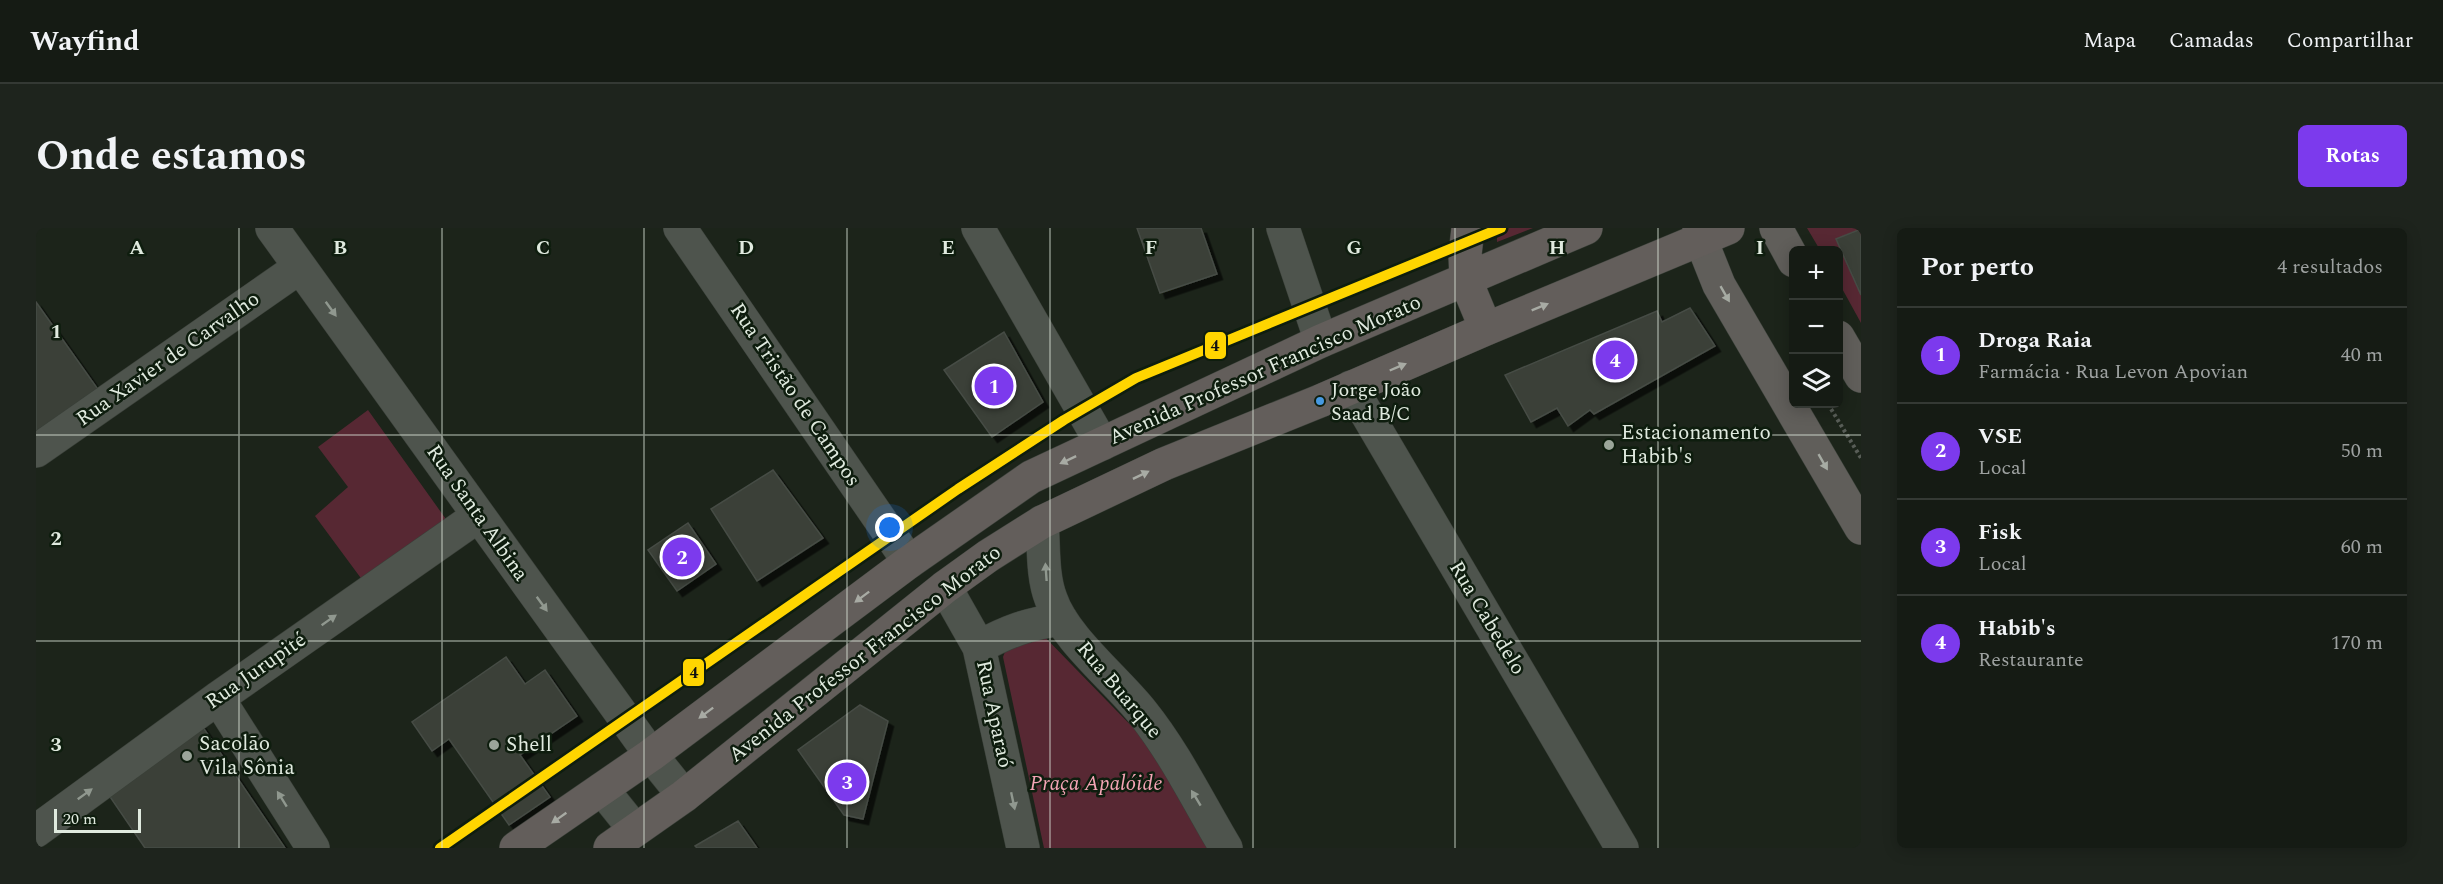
<!DOCTYPE html>
<html lang="pt">
<head>
<meta charset="utf-8">
<style>
  :root { --surface:#151b14; --page:#1e241d; --text:#f1f3f6; --muted:#9da1a0; --line:#343934; --accent:#7c3aed }
  body { margin:0; font-family:Spectral,serif; background:var(--page); color:var(--text) }
  .controls { position:absolute; right:18px; top:18px; display:grid; overflow:hidden; border-radius:9px; box-shadow:0 3px 15px #0003 }
  .controls button { width:54px; height:54px; display:grid; place-items:center; padding:0; border:0; border-bottom:2px solid var(--line); background:var(--surface); color:var(--text); font:30px sans-serif }
  .scale { position:absolute; left:18px; bottom:15px; width:87px; box-sizing:border-box; padding-left:6px; border:3px solid #e0eadf; border-top:0; font-size:16px; line-height:21px; white-space:nowrap; color:#e0eadf; -webkit-text-stroke:4px #0e1d0e; paint-order:stroke }
  .you { position:absolute; left:854px; top:300px; width:21px; height:21px; margin:-15px; border:4px solid #fff; border-radius:50%; background:#1a73e8; box-shadow:0 0 0 9px #1a73e833 }
  .badge { display:grid; place-items:center; width:39px; height:39px; border-radius:50%; background:var(--accent); color:#fff; font-size:20px; font-weight:700 }
  .pin { position:absolute; translate:-50% -50%; border:3px solid #fff; box-shadow:0 2px 6px #0006 }
  .list { margin:0; padding:0; list-style:none }
  h2 { display:flex; justify-content:space-between; align-items:center; height:78px; margin:0; padding:0 24px; font-size:26px }
  h2 small { font-size:20px; font-weight:400; color:var(--muted) }
  .list li { display:grid; grid-template-columns:39px 1fr auto; gap:18px; align-items:center; box-sizing:border-box; height:96px; padding:0 24px; border-top:2px solid var(--line) }
  .list b { display:block; font-size:22px; white-space:nowrap }
  .list p { margin:0; font-size:20px; white-space:nowrap; color:var(--muted) }
  .list em { font-size:20px; font-style:normal; color:var(--muted) }
  .icon { flex:none; width:33px; height:33px; fill:none; stroke:currentColor; stroke-width:2; stroke-linecap:round; stroke-linejoin:round }
  .map { position:relative; flex:none; width:1825px; height:620px; overflow:hidden; border-radius:9px }
  header { display:flex; align-items:center; gap:36px; box-sizing:border-box; height:84px; padding:0 30px; background:var(--surface); border-bottom:2px solid var(--line) }
  header strong { font-size:28px }
  nav { display:flex; gap:33px; margin-inline-start:auto; font-size:21px }
  .intro { display:flex; align-items:center; justify-content:space-between; box-sizing:border-box; height:144px; padding:0 36px }
  h1 { margin:0; font-size:42px }
  .button { padding:15px 27px; border-radius:9px; background:var(--accent); color:#fff; font-size:21px; font-weight:700 }
  main { display:flex; gap:36px; padding:0 36px }
  aside { flex:1; background:var(--surface); border-radius:9px; box-shadow:0 3px 15px #0003 }
  .map>svg:first-child { display:block }
  .green { fill:#572833 }
  .building { fill:#3a4038; stroke:#464c45; stroke-width:1.5; filter:url(#shadow) }
  .lines { fill:none; stroke-linecap:round; stroke-linejoin:round }
  .minor-casing { stroke:#3a4039; stroke-width:34 }
  .major-casing { stroke:#3a4039; stroke-width:34 }
  .highway-casing { stroke:#3a4039; stroke-width:34 }
  .path { stroke:#585d57; stroke-width:4; stroke-dasharray:3 3; stroke-linecap:butt }
  .minor { stroke:#4e544d; stroke-width:33 }
  .major { stroke:#605e5a; stroke-width:33 }
  .highway { stroke:#635e5b; stroke-width:33 }
  .metro-1-casing { stroke:#0e1d0e; stroke-width:15 }
  .metro-1 { stroke:#ffd500; stroke-width:10 }
  .oneway { fill:#a6aba3 }
  .oneway2 { fill:#a8aba4 }
  .oneway3 { fill:#90988f }
  .grid { fill:none; stroke:#e0eadf; stroke-width:1.5; stroke-opacity:0.55 }
  .bus-dot { fill:#4699e1; stroke:#0e1d0e; stroke-width:2 }
  .poi-dot { fill:#9ba59a; stroke:#0e1d0e; stroke-width:2 }
  .labels { text-anchor:middle; dominant-baseline:central; stroke-width:5; stroke-linejoin:round; paint-order:stroke }
  .bus-label { font-size:20px; fill:#e0eadf; stroke:#0e1d0e; text-anchor:start }
  .street-label { font-size:21px; fill:#e0eadf; stroke:#0e1d0e }
  .poi-label { font-size:21px; fill:#e0eadf; stroke:#0e1d0e; text-anchor:start }
  .park-label { font-size:21px; font-style:italic; fill:#f5a5b6; stroke:#0e1d0e }
  .grid-label { font-size:20px; text-anchor:middle; font-weight:bold; fill:#e0eadf; stroke:#0e1d0e; stroke-width:5; stroke-linejoin:round; paint-order:stroke }
  .line-badge { stroke:#0e1d0e; stroke-width:2 }
  .pale-badge-label { font-size:16px; text-anchor:middle; font-weight:bold; fill:#111 }
</style>
</head>
<body>
<header>
<strong>Wayfind</strong>
<nav><a>Mapa</a><a>Camadas</a><a>Compartilhar</a></nav>
</header>
<div class="intro"><h1>Onde estamos</h1><a class="button">Rotas</a></div>
<main>
<div class="map">
<svg width="1825" height="620" viewBox="0 0 1825 620">
  <defs>
    <filter id="shadow"><feDropShadow dx="5.5" dy="5.5" stdDeviation="0" flood-color="#0009"/></filter>
  </defs>
  <rect width="100%" height="100%" fill="#1c241a"/>
  <!-- green -->
  <path class="green" d="M1461,0H1497L1461,14Z
    M1771,0H1825V95L1803,55L1802,22H1784Z
    M332,182L412,294L327,353L279,288L312,259L282,219Z
    M1000,400L1112,515L1172,620H1008L967,429L977,403Z"/>
  <!-- building -->
  <path class="building" d="M1101,0H1165L1181,46L1124,65Z
    M1825,1V67L1800,11Z
    M0,74L66,167L0,213Z
    M1654,80L1679,118L1558,186L1554,182L1532,198L1521,180L1495,194L1469,147L1621,83L1626,94Z
    M968,104L1007,174L956,209L908,142Z
    M737,242L787,310L721,353L675,281Z
    M652,295L680,336L641,363L612,322Z
    M470,429L489,456L509,442L541,488L484,527L514,569L473,597L413,511L396,523L376,494Z
    M824,477L852,493L827,591L808,587L762,522Z
    M164,495L249,620H109L68,560Z
    M702,593L721,620H661L659,618Z"/>
  <g class="lines">
    <defs>
      <path id="minor" d="M236,0L615,527L648,568
        M644,0L873,334
        M942,0L1066,216
        M1247,0L1285,113
        M1315,159L1586,620
        M0,223L264,39
        M1006,294C1008,319 1006,348 1015,371C1028,410 1080,451 1106,484C1139,525 1163,575 1190,620
        M909,359L943,419L987,620
        M943,419C972,403 992,396 1025,391
        M182,470L277,620
        M566,561L599,602
        M0,603L182,470L442,288"/>
      <path id="major" d="M1663,0L1665,12L1683,57L1825,300
        M1740,0L1758,33
        M1802,109L1825,148"/>
      <path id="highway" d="M1432,0L1429,27L1430,53L1450,101
        M480,620L615,527L873,334L995,249L1285,113L1550,0
        M574,620L648,568L909,359L952,328L1006,294L1128,236L1284,173L1450,101L1692,0"/>
    </defs>
    <!-- minor casing -->
    <use href="#minor" class="minor-casing"/>
    <!-- major casing -->
    <use href="#major" class="major-casing"/>
    <!-- highway casing -->
    <use href="#highway" class="highway-casing"/>
    <!-- path -->
    <path class="path" d="M1792,176L1825,230"/>
    <!-- minor -->
    <use href="#minor" class="minor"/>
    <!-- major -->
    <use href="#major" class="major"/>
    <!-- highway -->
    <use href="#highway" class="highway"/>
    <defs>
      <path id="metro-1" d="M404,620L922,261L1028,192L1100,150L1465,0"/>
    </defs>
    <!-- metro-1 casing -->
    <use href="#metro-1" class="metro-1-casing"/>
    <!-- metro-1 -->
    <use href="#metro-1" class="metro-1"/>
  </g>
  <!-- one-way arrows -->
  <defs><path id="oneway-solid" d="M-6-.8H1V-3.2L6.5 0L1 3.2V.8H-6Z" transform="scale(1.5)"/></defs>
  <g class="oneway">
    <use href="#oneway-solid" transform="translate(1689 66) rotate(60)"/>
    <use href="#oneway-solid" transform="translate(1787 234) rotate(60)"/>
  </g>
  <g class="oneway2">
    <use href="#oneway-solid" transform="translate(1504 79) rotate(-22)"/>
    <use href="#oneway-solid" transform="translate(1362 139) rotate(-23)"/>
    <use href="#oneway-solid" transform="translate(1032 232) rotate(155)"/>
    <use href="#oneway-solid" transform="translate(1105 247) rotate(-26)"/>
    <use href="#oneway-solid" transform="translate(826 369) rotate(143)"/>
    <use href="#oneway-solid" transform="translate(670 485) rotate(143)"/>
    <use href="#oneway-solid" transform="translate(523 590) rotate(145)"/>
  </g>
  <g class="oneway3">
    <use href="#oneway-solid" transform="translate(295 81) rotate(54)"/>
    <use href="#oneway-solid" transform="translate(1010 344) rotate(-94)"/>
    <use href="#oneway-solid" transform="translate(506 376) rotate(54)"/>
    <use href="#oneway-solid" transform="translate(293 392) rotate(-35)"/>
    <use href="#oneway-solid" transform="translate(49 566) rotate(-36)"/>
    <use href="#oneway-solid" transform="translate(1160 570) rotate(-121)"/>
    <use href="#oneway-solid" transform="translate(246 571) rotate(-122)"/>
    <use href="#oneway-solid" transform="translate(977 573) rotate(78)"/>
  </g>
  <!-- grid -->
  <path class="grid" d="M203,0V620M406,0V620M608,0V620M811,0V620M1014,0V620M1217,0V620M1419,0V620M1622,0V620M0,207H1825M0,413H1825"/>
  <!-- markers -->
  <circle class="bus-dot" cx="1284" cy="173" r="5"/>
  <g class="poi-dot">
    <circle cx="1573" cy="217" r="6"/>
    <circle cx="458" cy="517" r="6"/>
    <circle cx="151" cy="528" r="6"/>
  </g>
  <g class="labels">
    <!-- bus labels -->
    <g class="bus-label">
      <text x="1295" y="162">Jorge João<tspan x="1295" dy="24">Saad B/C</tspan></text>
    </g>
    <!-- street labels -->
    <g class="street-label">
      <text transform="translate(132 131) rotate(-35)">Rua Xavier de Carvalho</text>
      <text transform="translate(1229 142) rotate(-24)">Avenida Professor Francisco Morato</text>
      <text transform="translate(759 167) rotate(56)">Rua Tristão de Campos</text>
      <text transform="translate(441 285) rotate(55)">Rua Santa Albina</text>
      <text transform="translate(1451 390) rotate(59)">Rua Cabedelo</text>
      <text transform="translate(829 426) rotate(-38)">Avenida Professor Francisco Morato</text>
      <text transform="translate(220 443) rotate(-35)">Rua Jurupité</text>
      <text transform="translate(1083 462) rotate(50)">Rua Buarque</text>
      <text transform="translate(958 486) rotate(78)">Rua Aparaó</text>
    </g>
    <!-- poi labels -->
    <g class="poi-label">
      <text x="1585" y="205">Estacionamento<tspan x="1585" dy="24">Habib's</tspan></text>
      <text x="163" y="516">Sacolão<tspan x="163" dy="24">Vila Sônia</tspan></text>
      <text x="470" y="517">Shell</text>
    </g>
    <!-- park labels -->
    <g class="park-label">
      <text x="1060" y="556">Praça Apalóide</text>
    </g>
  </g>
  <g class="grid-label">
    <text x="101" y="26">A</text>
    <text x="304" y="26">B</text>
    <text x="507" y="26">C</text>
    <text x="710" y="26">D</text>
    <text x="912" y="26">E</text>
    <text x="1115" y="26">F</text>
    <text x="1318" y="26">G</text>
    <text x="1521" y="26">H</text>
    <text x="1724" y="26">I</text>
    <text x="20" y="110">1</text>
    <text x="20" y="317">2</text>
    <text x="20" y="523">3</text>
  </g>
  <g class="line-badge">
    <rect x="1168" y="103" width="23" height="29" rx="6" fill="#ffd500"/>
    <rect x="646" y="430" width="23" height="29" rx="6" fill="#ffd500"/>
  </g>
  <g class="pale-badge-label">
    <text x="1179" y="123">4</text>
    <text x="658" y="450">4</text>
  </g>
</svg>
<div class="controls">
<button>+</button>
<button>−</button>
<button><svg class="icon" aria-label="layers" viewBox="0 0 24 24"><path d="M12 4l9 5-9 5-9-5zM3 14l9 5 9-5"/></svg></button>
</div>
<div class="scale">20 m</div>
<div class="you"></div>
<div class="pin badge" style="left:958px;top:158px">1</div>
<div class="pin badge" style="left:646px;top:329px">2</div>
<div class="pin badge" style="left:811px;top:554px">3</div>
<div class="pin badge" style="left:1579px;top:132px">4</div>
</div>
<aside>
<h2>Por perto<small>4 resultados</small></h2>
<ul class="list">
<li><span class="badge">1</span><div><b>Droga Raia</b><p>Farmácia · Rua Levon Apovian</p></div><em>40 m</em></li>
<li><span class="badge">2</span><div><b>VSE</b><p>Local</p></div><em>50 m</em></li>
<li><span class="badge">3</span><div><b>Fisk</b><p>Local</p></div><em>60 m</em></li>
<li><span class="badge">4</span><div><b>Habib's</b><p>Restaurante</p></div><em>170 m</em></li>
</ul>
</aside>
</main>
</body>
</html>
